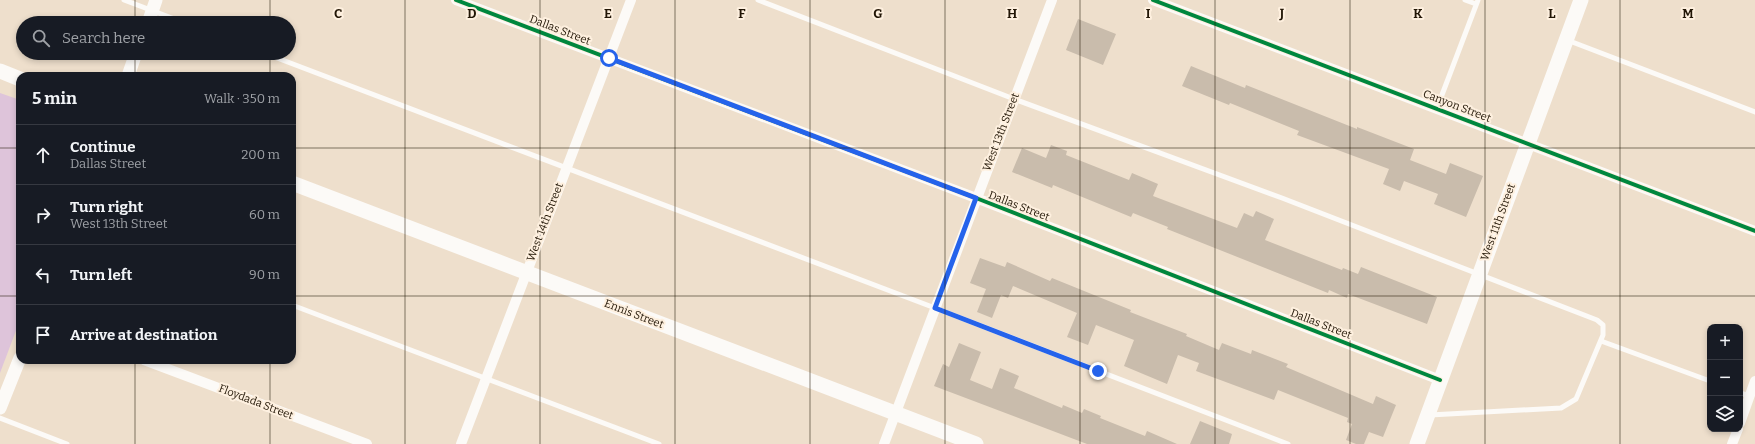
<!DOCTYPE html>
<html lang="en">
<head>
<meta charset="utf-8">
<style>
  :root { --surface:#171b24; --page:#242831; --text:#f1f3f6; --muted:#9ea1a6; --line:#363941 }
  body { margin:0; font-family:Bitter,serif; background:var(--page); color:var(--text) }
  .controls { position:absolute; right:12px; bottom:12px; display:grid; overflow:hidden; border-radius:8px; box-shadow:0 2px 6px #0003 }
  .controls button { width:36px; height:36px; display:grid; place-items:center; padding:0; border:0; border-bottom:1px solid var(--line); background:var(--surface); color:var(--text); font:20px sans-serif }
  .stop { position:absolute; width:12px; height:12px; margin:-9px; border:3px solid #2563eb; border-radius:50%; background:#fff }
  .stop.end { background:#2563eb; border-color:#fff; box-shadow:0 1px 4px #0008 }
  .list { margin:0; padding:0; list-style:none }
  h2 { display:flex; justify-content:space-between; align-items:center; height:52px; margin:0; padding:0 16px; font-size:17px }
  h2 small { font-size:13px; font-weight:400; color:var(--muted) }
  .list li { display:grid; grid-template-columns:26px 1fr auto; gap:12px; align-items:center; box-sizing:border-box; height:60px; padding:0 16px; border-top:1px solid var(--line) }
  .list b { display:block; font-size:15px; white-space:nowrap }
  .list p { margin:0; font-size:13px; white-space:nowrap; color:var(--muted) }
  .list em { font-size:13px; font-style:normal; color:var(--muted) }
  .icon { flex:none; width:22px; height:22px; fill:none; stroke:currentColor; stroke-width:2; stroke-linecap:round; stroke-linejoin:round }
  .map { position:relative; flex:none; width:1755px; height:444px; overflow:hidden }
  .search { position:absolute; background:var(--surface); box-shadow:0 2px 6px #0003; left:16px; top:16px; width:280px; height:44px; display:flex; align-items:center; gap:10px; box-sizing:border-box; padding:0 14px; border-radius:22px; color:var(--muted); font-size:15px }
  .panel { position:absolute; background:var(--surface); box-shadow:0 2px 6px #0003; left:16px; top:72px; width:280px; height:292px; border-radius:12px }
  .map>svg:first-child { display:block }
  .green { fill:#dec4da }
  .building { fill:#c9bcac }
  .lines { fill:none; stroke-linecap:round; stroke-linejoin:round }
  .service { stroke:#fcfaf7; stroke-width:5 }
  .minor { stroke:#fcfaf7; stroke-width:10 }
  .tertiary { stroke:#fcfaf7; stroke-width:13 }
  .secondary { stroke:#fcfaf7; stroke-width:15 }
  .cycleway-casing { stroke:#fef0df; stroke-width:6 }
  .cycleway { stroke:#00873e; stroke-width:4 }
  .route { stroke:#2563eb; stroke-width:5 }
  .grid { fill:none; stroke:#221606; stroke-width:1; stroke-opacity:0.55 }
  .labels { text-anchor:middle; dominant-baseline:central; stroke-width:4; stroke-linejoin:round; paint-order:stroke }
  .street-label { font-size:11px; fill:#221606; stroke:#fef0df }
  .grid-label { font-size:13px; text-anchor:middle; font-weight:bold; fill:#221606; stroke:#fef0df; stroke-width:4; stroke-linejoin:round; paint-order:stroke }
</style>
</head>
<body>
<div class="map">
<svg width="1755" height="444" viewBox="0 0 1755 444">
  <rect width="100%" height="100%" fill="#eedfcc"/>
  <!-- green -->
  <path class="green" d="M0,93L20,100V320L0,373Z"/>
  <!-- building -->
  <path class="building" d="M1078,19L1116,34L1103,65L1066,50Z
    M1191,66L1245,88L1246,85L1357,129V127L1414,149L1410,160L1446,174L1450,163L1483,176L1466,217L1434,204L1438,194L1404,181L1400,191L1383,184L1389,169L1297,135L1299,131L1230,103L1229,105L1182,86Z
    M1051,145L1067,151L1066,155L1129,180L1132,173L1158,184L1153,196L1237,228L1244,213L1253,217L1256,211L1274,219L1265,240L1342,270L1343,268L1358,274L1361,267L1437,297L1427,324L1348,294L1347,298L1329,290L1328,293L1167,229L1168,227L1133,213L1131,217L1053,185L1052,188L1012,172L1022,148L1046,158Z
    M980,258L1005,267L1007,262L1050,281L1052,278L1131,310L1130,312L1187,334L1186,336L1219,350L1222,343L1251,354L1252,350L1288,364L1286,367L1373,404L1376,396L1396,405L1383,437L1369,432L1364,444H1356L1346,440L1352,424L1347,422L1348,418L1278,390L1274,400L1223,381L1196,371L1199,363L1178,355L1167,384L1124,366L1134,340L1096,325L1088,345L1067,337L1077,313L1013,286L1008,298L1001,295L992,318L977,312L986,289L970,283Z
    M959,343L981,352L970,380L992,389L1000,368L1019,376L1014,388L1062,408L1063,405L1082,413L1084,409L1101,416L1100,418L1145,436L1147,431L1177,444H1087L934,386L943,364L949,367Z
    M1200,421L1232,434L1229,444H1190Z"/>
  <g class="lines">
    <!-- service -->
    <path class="service" d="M124,0L185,23
      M758,0L1014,99L1282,198L1597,320L1603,325V335L1576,399L1561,408L1430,415
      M1465,0L1476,4
      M1567,40L1755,112
      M264,53L935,308L1288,444
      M1437,108L1478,0
      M292,305L659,444
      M1601,341L1710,381
      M1740,393L1750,396
      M0,418L67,444"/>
    <!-- minor -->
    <path class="minor" d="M456,0L976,198L1440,380
      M1153,0L1755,231
      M144,360L367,444
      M1740,423L1755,381
      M461,444L631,0
      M884,444L1052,0
      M1732,444L1738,429"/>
    <!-- tertiary -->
    <path class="tertiary" d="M148,23L156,0
      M128,76L136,53
      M0,408L20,358"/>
    <!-- secondary -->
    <path class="secondary" d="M0,71L20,79
      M292,183L976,444
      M1417,444L1581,0"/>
    <defs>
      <path id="cycleway" d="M456,0L976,198L1440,380
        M1153,0L1755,231"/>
    </defs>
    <!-- cycleway casing -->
    <use href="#cycleway" class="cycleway-casing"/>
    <!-- cycleway -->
    <use href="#cycleway" class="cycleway"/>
  </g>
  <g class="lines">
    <!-- route -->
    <path class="route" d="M609,58L976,198L935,308L1098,371"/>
  </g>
  <!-- grid -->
  <path class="grid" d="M135,0V23M270,0V23M405,0V444M540,0V444M675,0V444M810,0V444M945,0V444M1080,0V444M1215,0V444M1350,0V444M1485,0V444M1620,0V444M135,53V76M270,53V76M0,148H20M292,148H1755M0,296H20M292,296H1755M135,360V444M270,360V444"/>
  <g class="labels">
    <!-- street labels -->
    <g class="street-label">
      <text transform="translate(560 30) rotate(21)">Dallas Street</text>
      <text transform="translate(1457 106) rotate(21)">Canyon Street</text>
      <text transform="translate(1001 132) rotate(-69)">West 13th Street</text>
      <text transform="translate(1019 206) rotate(21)">Dallas Street</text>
      <text transform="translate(545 222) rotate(-69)">West 14th Street</text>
      <text transform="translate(1498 222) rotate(-70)">West 11th Street</text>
      <text transform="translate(634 314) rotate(21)">Ennis Street</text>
      <text transform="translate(1321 324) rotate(21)">Dallas Street</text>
      <text transform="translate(256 402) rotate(21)">Floydada Street</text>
    </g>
  </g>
  <g class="grid-label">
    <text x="338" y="18">C</text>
    <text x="472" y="18">D</text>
    <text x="608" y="18">E</text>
    <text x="742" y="18">F</text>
    <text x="878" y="18">G</text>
    <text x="1012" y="18">H</text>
    <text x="1148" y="18">I</text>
    <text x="1282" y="18">J</text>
    <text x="1418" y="18">K</text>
    <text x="1552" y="18">L</text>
    <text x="1688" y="18">M</text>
  </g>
</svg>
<div class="controls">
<button>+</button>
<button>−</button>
<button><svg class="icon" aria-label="layers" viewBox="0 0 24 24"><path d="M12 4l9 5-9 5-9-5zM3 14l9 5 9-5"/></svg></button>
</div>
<div class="stop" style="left:609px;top:58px"></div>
<div class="stop end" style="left:1098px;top:371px"></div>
<div class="search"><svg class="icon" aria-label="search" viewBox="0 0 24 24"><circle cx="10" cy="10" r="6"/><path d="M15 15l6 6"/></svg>Search here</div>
<section class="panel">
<h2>5 min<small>Walk · 350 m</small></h2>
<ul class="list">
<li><svg class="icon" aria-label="ahead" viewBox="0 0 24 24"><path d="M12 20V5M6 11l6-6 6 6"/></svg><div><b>Continue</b><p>Dallas Street</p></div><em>200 m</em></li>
<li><svg class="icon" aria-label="right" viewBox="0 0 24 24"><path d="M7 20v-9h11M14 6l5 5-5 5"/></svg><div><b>Turn right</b><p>West 13th Street</p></div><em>60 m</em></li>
<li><svg class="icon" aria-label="left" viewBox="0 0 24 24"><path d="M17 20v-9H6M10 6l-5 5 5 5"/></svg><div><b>Turn left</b></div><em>90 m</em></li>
<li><svg class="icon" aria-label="arrive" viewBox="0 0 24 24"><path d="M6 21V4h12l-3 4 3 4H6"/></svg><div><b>Arrive at destination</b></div></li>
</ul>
</section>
</div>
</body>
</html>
